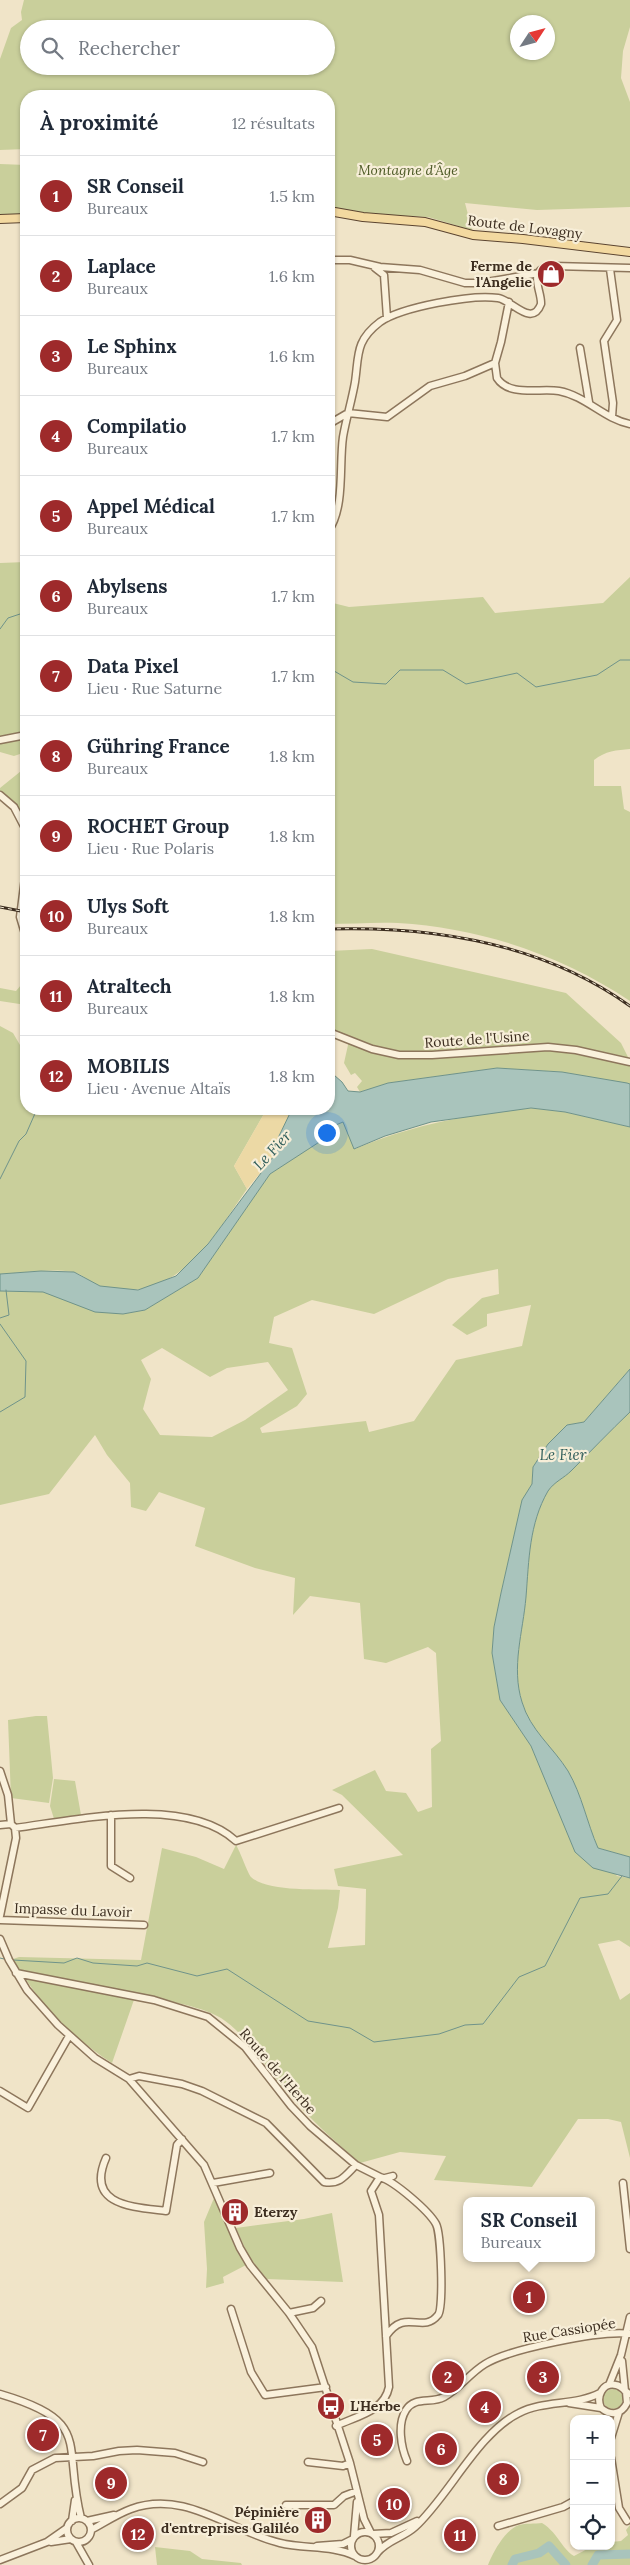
<!DOCTYPE html>
<html lang="fr">
<head>
<meta charset="utf-8">
<style>
  :root { --surface:#fff; --page:#f6f6f7; --text:#1f2937; --muted:#747a83; --line:#e0e1e3; --accent:#9e2a2b }
  body { margin:0; font-family:Lora,serif; background:var(--page); color:var(--text) }
  .controls { position:absolute; right:15px; bottom:15px; display:grid; overflow:hidden; border-radius:10px; box-shadow:0 1px 4px #0004 }
  .controls button { width:45px; height:45px; display:grid; place-items:center; padding:0; border:0; border-bottom:1px solid var(--line); background:var(--surface); color:var(--text); font:25px sans-serif }
  .compass { position:absolute; left:510px; top:15px; width:45px; height:45px; border-radius:50%; background:var(--surface); box-shadow:0 1px 4px #0004; rotate:54deg }
  .you { position:absolute; left:326px; top:1132px; width:18px; height:18px; margin:-12px; border:4px solid #fff; border-radius:50%; background:#1a73e8; box-shadow:0 0 0 8px #1a73e833 }
  .badge { display:grid; place-items:center; width:32px; height:32px; border-radius:50%; background:var(--accent); color:#fff; font-size:16px; font-weight:700 }
  .pin { position:absolute; translate:-50% -50%; border:2px solid #fff; box-shadow:0 1px 5px #0006 }
  .popup { position:absolute; left:463px; top:2197px; width:132px; height:65px; box-sizing:border-box; display:grid; place-content:center; border-radius:10px; background:var(--surface); filter:drop-shadow(0 1px 4px #0005); font-size:16px; white-space:nowrap; color:var(--muted) }
  .popup b { font-size:19px; color:var(--text) }
  .popup::after { content:''; position:absolute; left:50%; top:100%; margin-left:-10px; border:10px solid transparent; border-top-color:var(--surface) }
  .list { margin:0; padding:0; list-style:none }
  h2 { display:flex; justify-content:space-between; align-items:center; height:65px; margin:0; padding:0 20px; font-size:21px }
  h2 small { font-size:16px; font-weight:400; color:var(--muted) }
  .list li { display:grid; grid-template-columns:32px 1fr auto; gap:15px; align-items:center; box-sizing:border-box; height:80px; padding:0 20px; border-top:1px solid var(--line) }
  .list b { display:block; font-size:19px; white-space:nowrap }
  .list p { margin:0; font-size:16px; white-space:nowrap; color:var(--muted) }
  .list em { font-size:16px; font-style:normal; color:var(--muted) }
  .icon { flex:none; width:28px; height:28px; fill:none; stroke:currentColor; stroke-width:2; stroke-linecap:round; stroke-linejoin:round }
  .map { position:relative; flex:none; width:630px; height:2565px; overflow:hidden }
  .search { position:absolute; background:var(--surface); box-shadow:0 1px 4px #0004; left:20px; top:20px; width:315px; height:55px; display:flex; align-items:center; gap:12px; box-sizing:border-box; padding:0 18px; border-radius:28px; color:var(--muted); font-size:19px }
  .panel { position:absolute; background:var(--surface); box-shadow:0 1px 4px #0004; left:20px; top:90px; width:315px; height:1025px; border-radius:20px }
  .map>svg:first-child { display:block }
  .green { fill:#c9cf9b; fill-rule:evenodd }
  .sand { fill:#ecd9a5 }
  .water { fill:#a9c4bc; stroke:#6f938a }
  .lines { fill:none; stroke-linecap:round; stroke-linejoin:round }
  .stream { stroke:#6f938a; stroke-width:1 }
  .river { stroke:#a9c4bc; stroke-width:9 }
  .minor-casing { stroke:#8d765c; stroke-width:9 }
  .major-casing { stroke:#5b4430; stroke-width:10 }
  .minor { stroke:#faf1dc; stroke-width:6 }
  .major { stroke:#f3d9a0; stroke-width:8 }
  .rail-casing { stroke:#3d2e20; stroke-width:3 }
  .rail { stroke:#f7eed8; stroke-width:1; stroke-dasharray:4; stroke-linecap:butt }
  .labels { text-anchor:middle; dominant-baseline:central; stroke-width:4.5; stroke-linejoin:round; paint-order:stroke }
  .park-label { font-size:14px; font-style:italic; fill:#4d5a26; stroke:#f7eed8 }
  .street-label { font-size:14px; fill:#3d2e20; stroke:#f7eed8 }
  .poi-label { font-size:14px; font-weight:bold; fill:#3d2e20; stroke:#f7eed8; text-anchor:end }
  .water-label { font-size:15px; font-style:italic; fill:#2f5d5a; stroke:#f7eed8 }
</style>
</head>
<body>
<div class="map">
<svg width="630" height="2565" viewBox="0 0 630 2565">
  <rect width="100%" height="100%" fill="#f0e4c8"/>
  <!-- green -->
  <path class="green" d="M24,0H630V27L623,51L621,78L630,102V207L537,210L465,203L472,230L428,217L359,214L329,207V96H26V149L0,150V59L11,28L22,20L21,12ZM518,22H548V52H518ZM29,29H326V66H29Z
    M0,164L26,165V214H0Z
    M26,562V752L14,756L0,752V563Z
    M630,577V749C617,750 605,751 594,760V786H621L624,809L630,812V1001C561,955 481,928 398,923C375,922 351,924 329,924V602L349,607L483,597L495,613L603,603Z
    M26,767V821L16,804L0,791V788Z
    M372,949L566,993L621,1043L630,1061V1084L562,1072L497,1068L388,1083L360,1092L357,1087L362,1081L355,1073L351,1075L344,1063L350,1036L329,1029V951Z
    M26,979V1005L0,1001V988L16,991Z
    M0,1026L13,1033L20,1045L26,1047V1109H292L290,1114L265,1112L234,1166L247,1189C212,1239 174,1308 100,1286C91,1283 82,1274 73,1272C49,1268 23,1273 0,1274Z
    M531,1108L565,1112L630,1127V1369L584,1422L567,1425L548,1444L533,1467L532,1484L522,1501L501,1593L494,1627L492,1653L500,1700L531,1746L553,1798L617,1876L630,1878V1947L619,1940L598,1944L620,2000L630,1993V2158L621,2122L608,2119H578L532,2187L434,2180L446,2156L400,2152L360,2163C337,2143 314,2123 294,2100C271,2076 249,2036 221,2018C199,2005 161,2000 136,1994L112,2063C71,2037 37,2001 13,1959L19,1957L141,1960L162,1848L196,1857L224,1869L236,1845C240,1851 248,1874 251,1877C267,1892 318,1889 340,1890L338,1908L328,1948L365,1945L366,1889L338,1886L334,1869L403,1855L342,1795L332,1790L375,1770L386,1791L406,1793L418,1812L432,1807L431,1749L441,1741L436,1653L428,1647L386,1663L364,1659L360,1603L310,1596L293,1615L295,1578L255,1568L195,1546L205,1508L159,1492L146,1511L131,1507L130,1483L107,1455L95,1435L49,1494L0,1505V1291L43,1292L123,1314L145,1310L198,1278L270,1174L299,1155L331,1127L343,1122L355,1149C414,1124 467,1115 531,1108ZM498,1269L499,1294L482,1298L452,1325L467,1335L487,1326V1314L531,1305L522,1346L456,1360L414,1421L369,1432L366,1421L262,1433L260,1428L297,1406L307,1394L292,1348L269,1343L274,1317L312,1300L374,1314L448,1279ZM162,1348L210,1377L227,1368L268,1362L288,1390L245,1420L212,1437L160,1435L143,1409L151,1379L141,1360Z
    M630,1412V1857L598,1848C587,1823 582,1795 568,1771C553,1747 530,1730 522,1702C511,1667 523,1632 526,1597C529,1560 529,1524 548,1491C554,1482 563,1478 571,1471C591,1451 610,1431 630,1412Z
    M36,1716H47L53,1778L49,1803L11,1798L8,1720Z
    M54,1779L75,1781L81,1815L55,1822L50,1806Z
    M214,2198L238,2253L246,2265L223,2277L224,2283L206,2288L207,2269L204,2222Z
    M332,2213L343,2282L267,2279L249,2257L236,2228L304,2219Z
    M603 2399a10 10 0 1 1 20 0a10 10 0 1 1-20 0Z
    M542,2523C558,2533 561,2548 574,2556L593,2546H611V2542L621,2541L628,2535L626,2530L630,2525V2565H488C493,2552 505,2530 519,2525C526,2523 535,2524 542,2523Z
    M155,2547L190,2551L202,2559L241,2563L242,2565H157Z"/>
  <!-- sand -->
  <path class="sand" d="M265,1112L290,1114L279,1136L273,1157L247,1189L234,1166Z"/>
  <!-- water -->
  <path class="water" d="M329,1060L334,1075L342,1082L348,1091L360,1092L388,1083L497,1068L562,1072L627,1083L630,1084V1127L565,1112L531,1108L431,1122L385,1136L354,1149L343,1122L331,1127L327,1137L270,1174L198,1278L145,1310L123,1314L95,1312L43,1292L0,1291V1274L41,1271L74,1272L100,1286L138,1290L176,1276L208,1244L273,1157L279,1136L292,1109H329V1099L333,1094L330,1088Z
    M630,1369V1412C610,1431 591,1451 571,1471C564,1478 554,1482 548,1491C529,1524 529,1560 526,1597C523,1632 511,1667 522,1702C530,1730 553,1747 568,1771C582,1795 587,1823 598,1848L630,1857V1878L593,1868L575,1852L531,1746L500,1700L492,1653L494,1627L501,1593L522,1500L532,1484L533,1467L548,1444L567,1425L584,1422Z"/>
  <g class="lines">
    <!-- stream -->
    <path class="stream" d="M0,629L8,618L26,612
      M329,668L353,682L386,684L400,670H443L466,684L517,673L536,687L597,675L620,660H630
      M0,1179L19,1141L26,1134L37,1109
      M0,1318L9,1315L6,1290
      M0,1324L26,1361L25,1397L0,1412
      M0,1958L4,1959
      M13,1960L64,1963L77,1958L93,1963L137,1966L147,1963L197,1976L227,1969L308,2021L350,2028L374,2042L439,2034L465,2025L483,2024L519,1977L545,1966L580,1898L608,1894L622,1876"/>
    <!-- river -->
    <path class="river" d="M512,2565L515,2559L539,2553L549,2546L566,2565
      M592,2565L598,2555L630,2554"/>
    <defs>
      <path id="minor" d="M329,260H350L380,267L420,270L465,283H481L539,273
        M375,268L384,275L387,318
        M610,269L617,320L604,341L613,403L612,417
        M580,348L589,402
        M495,363L497,378C509,397 540,388 559,391C586,396 604,419 630,424
        M348,413L387,417L430,386L465,376L495,363L501,342L509,302
        M329,424L348,413
        M329,530C345,506 339,465 343,437C346,419 352,400 355,382C359,355 355,341 380,322C402,307 472,294 498,298C512,300 532,328 541,304C542,290 525,268 554,266L630,268
        M0,740L26,735
        M0,795L14,807L26,830
        M26,870L20,917L26,937
        M329,1032L372,1049L399,1055H432L548,1047L576,1050L630,1062
        M0,1771L8,1795L11,1824
        M111,1815V1866L130,1878
        M0,1825L11,1824L15,1828L16,1838L0,1916
        M15,1828C76,1820 186,1795 236,1841L339,1808
        M0,1920L144,1925
        M0,1939L9,1960L27,1990L58,2025L95,2058L129,2079L204,2165L240,2248L250,2265L289,2313L312,2347L350,2463L364,2519L371,2533
        M16,1973L154,2000L208,2017L245,2047L291,2106L310,2126L356,2165L380,2177L371,2191L379,2215L389,2387C384,2412 356,2416 336,2426
        M129,2079L139,2076L182,2084L202,2091L266,2123L324,2182C340,2185 346,2175 356,2165
        M0,2091L28,2108L69,2036
        M106,2158C85,2206 134,2207 166,2211L177,2145L182,2139
        M380,2177C394,2181 429,2211 436,2224C441,2233 444,2309 438,2315C422,2335 406,2307 386,2336
        M385,2178L393,2176
        M213,2183L270,2173
        M623,2183L630,2249
        M231,2309L251,2372L265,2395L326,2387
        M289,2313L313,2308L321,2301
        M622,2361L625,2391
        M609,2385L621,2355L630,2317
        M626,2392L627,2403C621,2415 611,2416 601,2408C596,2397 602,2382 616,2385C622,2386 625,2392 630,2394
        M0,2394C94,2422 62,2442 81,2518
        M569,2403L601,2408
        M611,2438L619,2412
        M611,2458L619,2508L627,2521
        M407,2461C401,2447 397,2424 406,2410C415,2396 431,2404 444,2397C459,2389 470,2373 485,2364C509,2349 602,2330 630,2334
        M308,2462L343,2466L350,2463
        M0,2504L22,2488L32,2470L55,2458L93,2456L119,2451L137,2450L175,2453L203,2462
        M286,2505H334L344,2496L357,2491
        M67 2530a12 12 0 1 1 24 0a12 12 0 1 1-24 0Z
        M72,2521L75,2500
        M87,2521L114,2515
        M498,2526L563,2507L574,2501
        M91,2530C104,2523 117,2514 131,2509C185,2489 230,2531 280,2543C304,2549 333,2545 355,2556
        M351 2546a14 14 0 1 1 28 0a14 14 0 1 1-28 0Z
        M373,2534L391,2533L417,2521
        M354,2536L357,2502
        M51,2542L71,2539
        M76,2542L89,2565
        M317,2546L343,2544L353,2539
        M377,2553C387,2540 403,2538 415,2527C449,2496 478,2433 519,2413C544,2400 575,2406 600,2393
        M0,2560L47,2542L67,2528"/>
      <path id="major" d="M329,211L363,217L425,222L473,235L523,239L630,252
        M0,219L26,218"/>
    </defs>
    <!-- minor casing -->
    <use href="#minor" class="minor-casing"/>
    <!-- major casing -->
    <use href="#major" class="major-casing"/>
    <!-- minor -->
    <use href="#minor" class="minor"/>
    <!-- major -->
    <use href="#major" class="major"/>
    <defs>
      <path id="rail" d="M0,907L26,912
        M329,929C434,926 542,943 630,1006"/>
    </defs>
    <!-- rail casing -->
    <use href="#rail" class="rail-casing"/>
    <!-- rail -->
    <use href="#rail" class="rail"/>
  </g>
  <!-- icons -->
  <defs>
    <symbol id="shop-disc" viewBox="-11 -11 22 22"><circle r="9.5" fill="#9e2a2b" stroke="#f7eed8"/><path d="M-5-2.5h2.3a2.7 3.5 0 0 1 5.4 0H5L5.5 6h-11ZM-1.5-2.5h3a1.5 2.3 0 0 0-3 0Z" fill="#fff"/></symbol>
    <symbol id="building-disc" viewBox="-11 -11 22 22"><circle r="9.5" fill="#9e2a2b" stroke="#f7eed8"/><path d="M-4-6H4V6H1V3H-1V6H-4ZM-2.5-4.3h1.7v1.8h-1.7ZM.8-4.3h1.7v1.8H.8ZM-2.5-1h1.7V.8h-1.7ZM.8-1h1.7V.8H.8Z" fill="#fff"/></symbol>
    <symbol id="bus-disc" viewBox="-11 -11 22 22"><circle r="9.5" fill="#9e2a2b" stroke="#f7eed8"/><path d="M-5-6H5V4H4V6H2V4H-2V6H-4V4H-5ZM-3.5-4V0h7V-4ZM-3.5 1.2v1.5H-2V1.2ZM2 1.2v1.5H3.5V1.2Z" fill="#fff"/></symbol>
  </defs>
  <g fill-rule="evenodd">
    <use href="#shop-disc" x="535" y="258" width="32" height="32"/>
    <use href="#building-disc" x="219" y="2196" width="32" height="32"/>
    <use href="#bus-disc" x="315" y="2390" width="32" height="32"/>
    <use href="#building-disc" x="302" y="2504" width="32" height="32"/>
  </g>
  <g class="labels">
    <!-- park labels -->
    <g class="park-label">
      <text x="408" y="170">Montagne d'Âge</text>
    </g>
    <!-- street labels -->
    <g class="street-label">
      <text transform="translate(525 227) rotate(7)">Route de Lovagny</text>
      <text transform="translate(477 1039) rotate(-4)">Route de l'Usine</text>
      <text transform="translate(73 1910) rotate(2)">Impasse du Lavoir</text>
      <text transform="translate(278 2071) rotate(49)">Route de l'Herbe</text>
      <text transform="translate(569 2330) rotate(-9)">Rue Cassiopée</text>
    </g>
    <!-- poi labels -->
    <g class="poi-label">
      <text x="532" y="266">Ferme de<tspan x="532" dy="16">l'Angelie</tspan></text>
      <text x="254" y="2212" text-anchor="start">Eterzy</text>
      <text x="350" y="2406" text-anchor="start">L'Herbe</text>
      <text x="299" y="2512">Pépinière<tspan x="299" dy="16">d'entreprises Galiléo</tspan></text>
    </g>
    <!-- water labels -->
    <g class="water-label">
      <text transform="translate(272 1150) rotate(-47)">Le Fier</text>
      <text x="563" y="1454">Le Fier</text>
    </g>
  </g>
</svg>
<div class="controls">
<button>+</button>
<button>−</button>
<button><svg class="icon" aria-label="locate" viewBox="0 0 24 24"><circle cx="12" cy="12" r="6"/><path d="M12 2v4M12 18v4M2 12h4M18 12h4"/></svg></button>
</div>
<svg class="compass" viewBox="-18 -18 36 36"><path d="M0-13l5 13h-10z" fill="#e53935"/><path d="M0 13l5-13h-10z" fill="#747a83"/></svg>
<div class="you"></div>
<div class="pin badge" style="left:529px;top:2297px">1</div>
<div class="popup"><b>SR Conseil</b>Bureaux</div>
<div class="pin badge" style="left:448px;top:2377px">2</div>
<div class="pin badge" style="left:543px;top:2377px">3</div>
<div class="pin badge" style="left:485px;top:2407px">4</div>
<div class="pin badge" style="left:377px;top:2440px">5</div>
<div class="pin badge" style="left:441px;top:2449px">6</div>
<div class="pin badge" style="left:43px;top:2435px">7</div>
<div class="pin badge" style="left:503px;top:2479px">8</div>
<div class="pin badge" style="left:111px;top:2483px">9</div>
<div class="pin badge" style="left:394px;top:2504px">10</div>
<div class="pin badge" style="left:460px;top:2535px">11</div>
<div class="pin badge" style="left:138px;top:2534px">12</div>
<div class="search"><svg class="icon" aria-label="search" viewBox="0 0 24 24"><circle cx="10" cy="10" r="6"/><path d="M15 15l6 6"/></svg>Rechercher</div>
<section class="panel">
<h2>À proximité<small>12 résultats</small></h2>
<ul class="list">
<li><span class="badge">1</span><div><b>SR Conseil</b><p>Bureaux</p></div><em>1.5 km</em></li>
<li><span class="badge">2</span><div><b>Laplace</b><p>Bureaux</p></div><em>1.6 km</em></li>
<li><span class="badge">3</span><div><b>Le Sphinx</b><p>Bureaux</p></div><em>1.6 km</em></li>
<li><span class="badge">4</span><div><b>Compilatio</b><p>Bureaux</p></div><em>1.7 km</em></li>
<li><span class="badge">5</span><div><b>Appel Médical</b><p>Bureaux</p></div><em>1.7 km</em></li>
<li><span class="badge">6</span><div><b>Abylsens</b><p>Bureaux</p></div><em>1.7 km</em></li>
<li><span class="badge">7</span><div><b>Data Pixel</b><p>Lieu · Rue Saturne</p></div><em>1.7 km</em></li>
<li><span class="badge">8</span><div><b>Gühring France</b><p>Bureaux</p></div><em>1.8 km</em></li>
<li><span class="badge">9</span><div><b>ROCHET Group</b><p>Lieu · Rue Polaris</p></div><em>1.8 km</em></li>
<li><span class="badge">10</span><div><b>Ulys Soft</b><p>Bureaux</p></div><em>1.8 km</em></li>
<li><span class="badge">11</span><div><b>Atraltech</b><p>Bureaux</p></div><em>1.8 km</em></li>
<li><span class="badge">12</span><div><b>MOBILIS</b><p>Lieu · Avenue Altaïs</p></div><em>1.8 km</em></li>
</ul>
</section>
</div>
</body>
</html>
